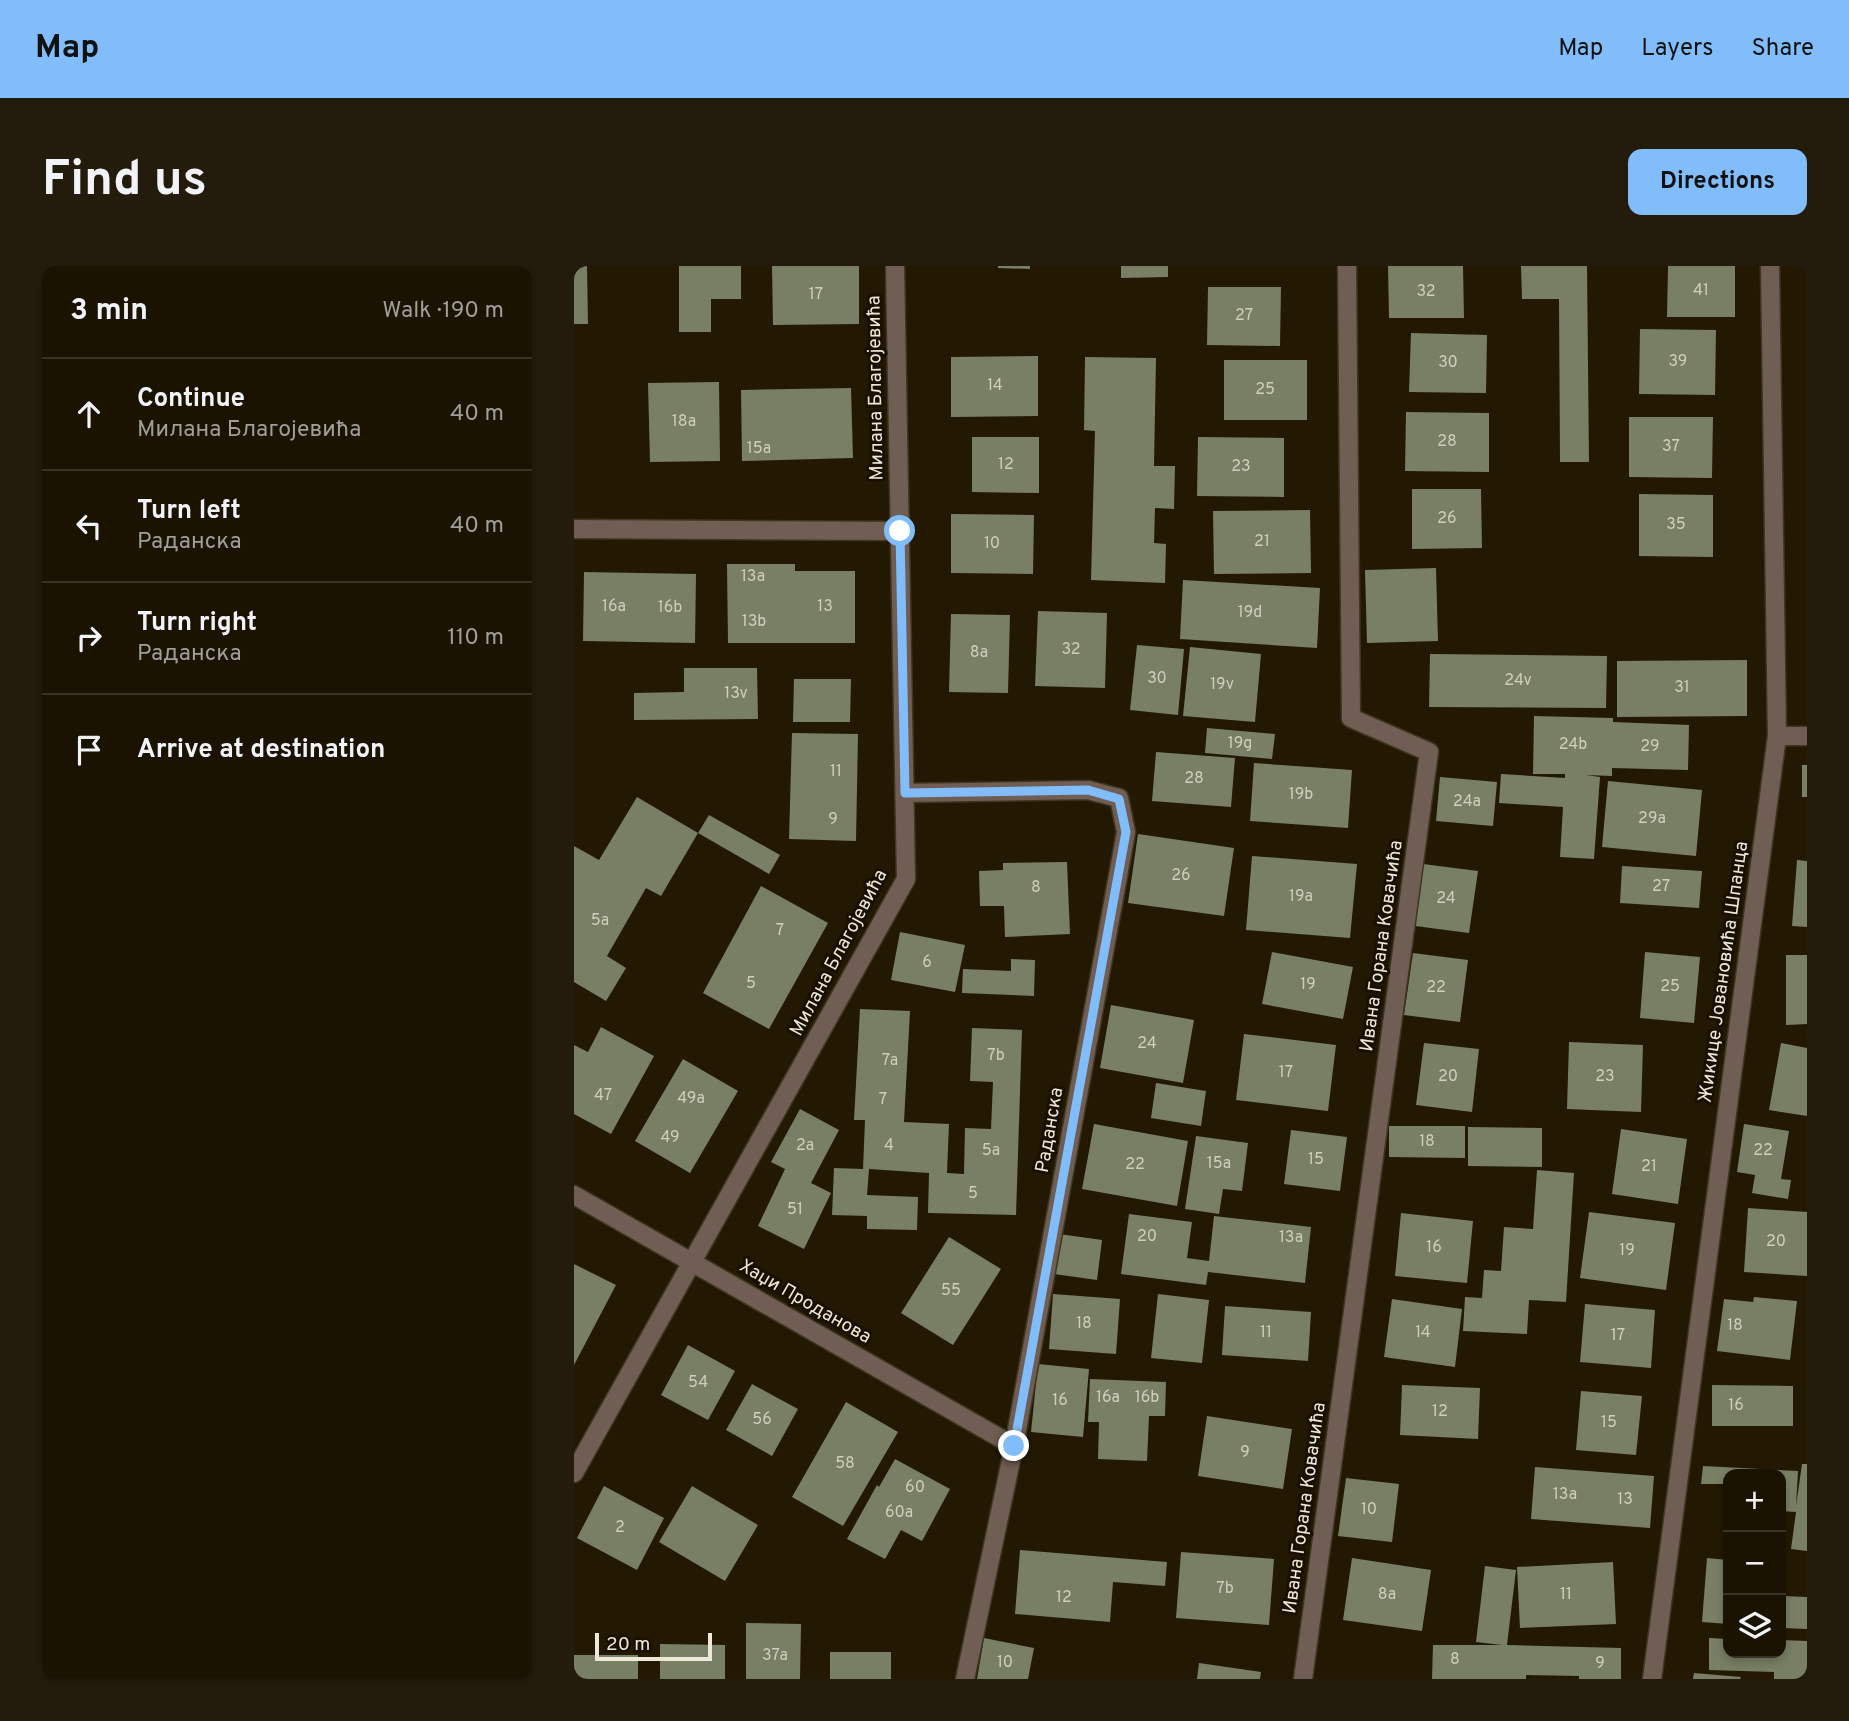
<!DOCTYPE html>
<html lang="en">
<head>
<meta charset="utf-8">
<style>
  :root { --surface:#1a1302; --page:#231c0c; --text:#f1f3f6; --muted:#9f9e99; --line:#383224; --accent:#80bdfa }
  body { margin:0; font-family:Overpass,sans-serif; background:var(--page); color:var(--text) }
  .controls { position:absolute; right:21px; bottom:21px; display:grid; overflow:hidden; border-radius:14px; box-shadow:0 4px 10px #0003 }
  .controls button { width:63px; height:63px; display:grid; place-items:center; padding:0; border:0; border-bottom:2px solid var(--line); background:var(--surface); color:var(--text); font:35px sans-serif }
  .scale { position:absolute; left:21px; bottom:18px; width:117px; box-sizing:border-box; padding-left:7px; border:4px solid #eee8da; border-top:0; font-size:19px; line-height:24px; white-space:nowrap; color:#eee8da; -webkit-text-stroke:5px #1a1000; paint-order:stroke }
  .stop { position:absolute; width:21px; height:21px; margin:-16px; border:5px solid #80bdfa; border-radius:50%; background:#fff }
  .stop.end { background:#80bdfa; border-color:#fff; box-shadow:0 2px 7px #0008 }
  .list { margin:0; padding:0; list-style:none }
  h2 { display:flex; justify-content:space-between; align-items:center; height:91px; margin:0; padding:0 28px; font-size:30px }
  h2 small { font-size:23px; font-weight:400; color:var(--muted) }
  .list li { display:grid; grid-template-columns:46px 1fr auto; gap:21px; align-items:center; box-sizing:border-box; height:112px; padding:0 28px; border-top:2px solid var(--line) }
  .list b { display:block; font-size:26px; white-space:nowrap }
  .list p { margin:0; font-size:23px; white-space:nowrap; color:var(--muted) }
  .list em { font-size:23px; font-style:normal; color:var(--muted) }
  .icon { flex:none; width:38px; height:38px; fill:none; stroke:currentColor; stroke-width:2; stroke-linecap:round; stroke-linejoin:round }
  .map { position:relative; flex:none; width:1233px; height:1413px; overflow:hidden; border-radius:14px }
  header { display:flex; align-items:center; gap:42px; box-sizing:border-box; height:98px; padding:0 35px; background:var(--accent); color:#111 }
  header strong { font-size:33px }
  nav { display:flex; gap:38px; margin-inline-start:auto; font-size:24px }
  .intro { display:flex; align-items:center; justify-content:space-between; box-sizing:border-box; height:168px; padding:0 42px }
  h1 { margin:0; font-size:49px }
  .button { padding:18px 32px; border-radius:14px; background:var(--accent); color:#111; font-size:24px; font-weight:700 }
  main { display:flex; gap:42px; padding:0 42px }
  aside { flex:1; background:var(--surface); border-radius:14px; box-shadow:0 4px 10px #0003 }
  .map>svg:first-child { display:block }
  .building { fill:#787f64 }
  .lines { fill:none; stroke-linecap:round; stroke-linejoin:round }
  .lane-casing { stroke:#3f3621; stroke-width:21 }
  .street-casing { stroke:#3f3621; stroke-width:21 }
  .lane { stroke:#705e54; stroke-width:18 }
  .street { stroke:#705e54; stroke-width:18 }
  .route { stroke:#80bdfa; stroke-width:9 }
  .labels { text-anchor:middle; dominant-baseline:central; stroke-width:6; stroke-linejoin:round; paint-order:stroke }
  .number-label { font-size:16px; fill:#d0cebc }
  .street-label { font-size:19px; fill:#eee8da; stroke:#1a1000 }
</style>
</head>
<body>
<header>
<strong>Map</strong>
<nav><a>Map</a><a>Layers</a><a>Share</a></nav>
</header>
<div class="intro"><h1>Find us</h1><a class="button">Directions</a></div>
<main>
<aside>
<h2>3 min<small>Walk · 190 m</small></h2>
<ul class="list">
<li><svg class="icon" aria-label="ahead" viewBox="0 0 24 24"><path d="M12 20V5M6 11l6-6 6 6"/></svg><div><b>Continue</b><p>Милана Благојевића</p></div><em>40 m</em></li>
<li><svg class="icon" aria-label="left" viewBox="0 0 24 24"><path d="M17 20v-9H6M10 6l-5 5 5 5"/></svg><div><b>Turn left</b><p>Раданска</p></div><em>40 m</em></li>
<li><svg class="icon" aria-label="right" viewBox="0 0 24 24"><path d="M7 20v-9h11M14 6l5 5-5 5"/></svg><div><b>Turn right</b><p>Раданска</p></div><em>110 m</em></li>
<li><svg class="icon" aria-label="arrive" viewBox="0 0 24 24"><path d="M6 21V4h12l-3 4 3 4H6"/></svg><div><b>Arrive at destination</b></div></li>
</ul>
</aside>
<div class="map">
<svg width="1233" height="1413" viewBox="0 0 1233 1413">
  <rect width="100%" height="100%" fill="#231903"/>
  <!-- building -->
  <path class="building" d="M0,0H13L14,58H0Z
    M105,0H167V33H137V66H105Z
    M198,0H285V58L199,59Z
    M424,0H456V3L424,2Z
    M547,0H594V11L547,12Z
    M814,0H889L890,52H815Z
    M947,0H1013L1015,196H986L985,33H948Z
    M1094,0H1161V51H1093Z
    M634,21H707L706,80L633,79Z
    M1066,63L1142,64L1141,129L1065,128Z
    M837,67L913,69L912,127L835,126Z
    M464,90V150L377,151V91Z
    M511,91L582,92L580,200H601L600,243L581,242L580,277L592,278L591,317L517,314L521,165L510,164Z
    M650,94H733V154H650Z
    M145,116L146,195L76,196L74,117Z
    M277,122L279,192L168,195L167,124Z
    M832,146L915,147V206L831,205Z
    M1055,151H1139L1138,212L1055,211Z
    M398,171H465V227L398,226Z
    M624,171L710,172V231L623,230Z
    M838,223H907L908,282L838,283Z
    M1065,228L1139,229V291L1065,290Z
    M736,244L737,307L640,308L639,245Z
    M377,248L460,249L459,308L377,307Z
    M153,298H221V305H281V377H154Z
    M862,302L864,375L793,377L791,304Z
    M10,306L122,308L121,377L9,375Z
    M609,314L746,322L743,382L606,373Z
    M464,345L533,347L531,422L461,420Z
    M377,348L436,349L434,427L375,426Z
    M563,379L610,383L604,449L556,444Z
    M616,381L687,388L681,456L609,450Z
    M856,388L1033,390L1032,442L855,441Z
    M1173,394V450L1043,451V395Z
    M110,402H183L184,453L60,454V427L110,426Z
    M220,413H277L276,456H219Z
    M960,450L1039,452V456L1115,459L1114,504L1038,502V510L1012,509L1026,511L1020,593L986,591L989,541L925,537L927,508L991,512V508H959Z
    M633,462L701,468L698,493L631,487Z
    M218,467L284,468L282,575L215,573Z
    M582,486L661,492L657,541L578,535Z
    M680,497L778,504L774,562L676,555Z
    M1228,499H1233V531H1228Z
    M866,511L923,516L919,560L862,555Z
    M1034,515L1128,524L1122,590L1028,581Z
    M63,531L124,567L135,549L206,589L195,608L124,567L87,630L72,622L33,690L52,702L32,735L0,716V580L25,594Z
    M564,568L660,582L650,650L554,637Z
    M678,590L783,598L776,672L672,664Z
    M1223,594L1233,595V661L1218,660Z
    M493,596L496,668L431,671L430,640H406L405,605L429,604V597Z
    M849,598L904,605L895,667L841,660Z
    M1048,600L1128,605L1125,642L1046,637Z
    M187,620L254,657L195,763L129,727Z
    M326,666L391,679L381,726L317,714Z
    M698,686L779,701L769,753L688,738Z
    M1071,686L1126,691L1120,757L1066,752Z
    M839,687L894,694L886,756L830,749Z
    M1212,689H1233V758L1212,759Z
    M437,693L461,694L460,730L388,727L389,703L437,705Z
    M537,739L620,754L609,817L526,802Z
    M286,743L336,745L330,856L375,858L373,907L390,908L391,862L417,863L419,816L396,815L398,762L448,764L442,949L354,947L355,907L295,903L293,929L344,931L343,964L293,963V950L258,949L260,902L289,903L291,854H280Z
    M27,761L80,790L37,868L0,848V779L14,786Z
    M670,768L762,779L754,845L662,834Z
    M995,776L1069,779L1067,846L993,843Z
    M850,777L905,783L898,846L842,839Z
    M1207,777L1233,782V850L1195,844Z
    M109,793L164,825L116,907L61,875Z
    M582,817L632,825L627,860L577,852Z
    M226,843L265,864L237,917L257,927L230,983L184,960L211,903L197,896Z
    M520,858L614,875L603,940L508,923Z
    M1170,858L1215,865L1207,913L1217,914L1214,933L1178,927L1181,909L1163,906Z
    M815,860H891V892L815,891Z
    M894,861L968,862V901L894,900Z
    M1047,863L1113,873L1104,938L1038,928Z
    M717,864L773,871L766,925L710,918Z
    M622,870L674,877L668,925L649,923L645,948L611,943Z
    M963,904L1000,907L992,1036L955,1034L953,1068L889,1065L891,1031L908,1032L910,1004L927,1005L930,961L959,963Z
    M1174,942L1233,946V1010L1170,1006Z
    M1015,946L1101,957L1092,1024L1006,1012Z
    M827,947L899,955L893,1017L821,1010Z
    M555,948L618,956L613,992L635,995L640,950L737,961L731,1017L634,1006L632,1019L547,1008Z
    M485,968L528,974L523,1014L480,1008Z
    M375,971L427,1003L379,1079L327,1047Z
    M0,998L42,1019L0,1099Z
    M479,1028L546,1033L542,1088L475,1083Z
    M584,1028L635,1034L628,1097L577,1092Z
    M1180,1031L1223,1035L1216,1094L1143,1085L1150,1033L1179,1036Z
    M818,1033L888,1043L881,1101L810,1091Z
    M1011,1038L1081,1044L1077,1102L1006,1096Z
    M651,1040L737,1046L734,1095L648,1089Z
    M114,1079L161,1105L134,1154L87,1129Z
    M464,1098L515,1103L509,1171L457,1166Z
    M516,1113L592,1116L591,1150H575L573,1195L524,1193L525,1156H514Z
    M178,1118L224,1143L198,1190L152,1164Z
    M828,1119L906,1122L904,1173L826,1169Z
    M1138,1119L1219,1120V1160H1138Z
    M1007,1125L1068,1130L1062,1189L1002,1184Z
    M272,1136L324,1166L269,1260L218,1231Z
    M633,1150L718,1163L709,1223L624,1210Z
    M321,1193L376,1223L348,1275L327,1264L311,1293L273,1273L303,1219L305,1221Z
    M1228,1198H1233V1285L1217,1283L1222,1246L1207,1245V1208H1154V1218H1127L1129,1200L1224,1205L1222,1240Z
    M961,1201L1080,1210L1076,1262L957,1253Z
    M772,1212L825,1218L818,1276L764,1270Z
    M30,1220L90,1252L63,1304L3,1272Z
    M118,1220L184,1259L151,1315L85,1276Z
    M446,1284L593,1296L591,1320L539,1316L536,1356L441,1348Z
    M607,1286L700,1293L695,1359L602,1352Z
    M778,1292L857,1304L848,1365L769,1354Z
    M1133,1292L1154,1294V1358L1128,1356Z
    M1039,1296L1042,1358L946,1362L943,1301Z
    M911,1300L942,1304L933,1379L1047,1382V1413H1005V1410L952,1409V1413H858L859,1379H928L902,1376Z
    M1210,1330L1233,1331V1363L1209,1362Z
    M172,1357L227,1358L226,1413H172Z
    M410,1372L460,1382L454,1413H403Z
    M1135,1372L1154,1373V1387H1207V1374L1233,1375V1413H1200V1406L1135,1404Z
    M86,1378L151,1379V1413H86Z
    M256,1386H317V1413H256Z
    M0,1389H64V1413H0Z
    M625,1397L687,1406L686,1413H623Z
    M1120,1407L1167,1411L1166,1413H1119Z"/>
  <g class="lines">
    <defs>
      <path id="lane" d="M1203,470H1233"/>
      <path id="street" d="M0,263L326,265
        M331,527L514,524L545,532L552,566L440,1180L391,1413
        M0,929L440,1180
        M0,1207L332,613L321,0
        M729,1413L855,486L777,452L773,0
        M1078,1413L1203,470L1196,0"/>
    </defs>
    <!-- lane casing -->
    <use href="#lane" class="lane-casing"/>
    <!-- street casing -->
    <use href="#street" class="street-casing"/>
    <!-- lane -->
    <use href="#lane" class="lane"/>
    <!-- street -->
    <use href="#street" class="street"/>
  </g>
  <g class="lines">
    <!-- route -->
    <path class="route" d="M326,265L331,527L514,524L545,533L552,566L440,1180"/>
  </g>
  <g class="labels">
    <!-- number labels -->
    <g class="number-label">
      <text x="1127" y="25">41</text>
      <text x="852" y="26">32</text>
      <text x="242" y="29">17</text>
      <text x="670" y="50">27</text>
      <text x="1104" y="96">39</text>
      <text x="874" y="97">30</text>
      <text x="421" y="120">14</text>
      <text x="691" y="124">25</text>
      <text x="110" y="156">18a</text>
      <text x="873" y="176">28</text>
      <text x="1097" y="181">37</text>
      <text x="185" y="183">15a</text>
      <text x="432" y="199">12</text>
      <text x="667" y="201">23</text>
      <text x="873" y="253">26</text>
      <text x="1102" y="259">35</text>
      <text x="688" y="276">21</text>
      <text x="418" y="278">10</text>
      <text x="179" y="311">13a</text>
      <text x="40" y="341">16a</text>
      <text x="251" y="341">13</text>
      <text x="96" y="342">16b</text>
      <text x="676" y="347">19d</text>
      <text x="180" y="356">13b</text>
      <text x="497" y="384">32</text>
      <text x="405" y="387">8a</text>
      <text x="583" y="413">30</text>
      <text x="944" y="415">24v</text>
      <text x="648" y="419">19v</text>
      <text x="1108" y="422">31</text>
      <text x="162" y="428">13v</text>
      <text x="666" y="478">19g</text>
      <text x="999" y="479">24b</text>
      <text x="1076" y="481">29</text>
      <text x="262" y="506">11</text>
      <text x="620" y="513">28</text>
      <text x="727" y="529">19b</text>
      <text x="893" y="536">24a</text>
      <text x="1078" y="553">29a</text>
      <text x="259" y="554">9</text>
      <text x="607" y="610">26</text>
      <text x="1087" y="621">27</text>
      <text x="462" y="622">8</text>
      <text x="727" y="631">19a</text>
      <text x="872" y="633">24</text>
      <text x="26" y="655">5a</text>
      <text x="206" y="665">7</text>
      <text x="353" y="697">6</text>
      <text x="177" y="718">5</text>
      <text x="734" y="719">19</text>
      <text x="1096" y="721">25</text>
      <text x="862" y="722">22</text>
      <text x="573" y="778">24</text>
      <text x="422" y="790">7b</text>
      <text x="316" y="795">7a</text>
      <text x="712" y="807">17</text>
      <text x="874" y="811">20</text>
      <text x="1031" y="811">23</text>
      <text x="29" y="830">47</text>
      <text x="117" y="833">49a</text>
      <text x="309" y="834">7</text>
      <text x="96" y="872">49</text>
      <text x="853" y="876">18</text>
      <text x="231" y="880">2a</text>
      <text x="315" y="880">4</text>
      <text x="417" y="885">5a</text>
      <text x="1189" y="885">22</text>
      <text x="742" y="894">15</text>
      <text x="645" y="898">15a</text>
      <text x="561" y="899">22</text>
      <text x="1075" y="901">21</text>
      <text x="399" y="928">5</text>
      <text x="221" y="944">51</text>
      <text x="573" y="971">20</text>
      <text x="717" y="972">13a</text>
      <text x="1202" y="976">20</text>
      <text x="860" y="982">16</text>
      <text x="1053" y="985">19</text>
      <text x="377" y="1025">55</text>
      <text x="510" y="1058">18</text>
      <text x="1161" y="1060">18</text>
      <text x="692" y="1067">11</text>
      <text x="849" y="1067">14</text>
      <text x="1044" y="1070">17</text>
      <text x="124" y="1117">54</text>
      <text x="534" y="1132">16a</text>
      <text x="573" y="1132">16b</text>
      <text x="486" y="1135">16</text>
      <text x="1162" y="1140">16</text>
      <text x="866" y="1146">12</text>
      <text x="188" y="1154">56</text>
      <text x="1035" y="1157">15</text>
      <text x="671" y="1187">9</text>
      <text x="271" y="1198">58</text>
      <text x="341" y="1222">60</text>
      <text x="991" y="1229">13a</text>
      <text x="1051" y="1234">13</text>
      <text x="795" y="1244">10</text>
      <text x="325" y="1247">60a</text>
      <text x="46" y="1262">2</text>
      <text x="651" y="1323">7b</text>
      <text x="813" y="1329">8a</text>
      <text x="992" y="1329">11</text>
      <text x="490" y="1332">12</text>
      <text x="201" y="1390">37a</text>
      <text x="881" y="1394">8</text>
      <text x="431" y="1397">10</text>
      <text x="1026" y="1398">9</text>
    </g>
    <!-- street labels -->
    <g class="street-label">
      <text transform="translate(302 122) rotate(-91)">Милана Благојевића</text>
      <text transform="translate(808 680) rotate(-82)">Ивана Горана Ковачића</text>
      <text transform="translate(265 687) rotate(-62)">Милана Благојевића</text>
      <text transform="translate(1150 706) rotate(-82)">Жикице Јовановића Шпанца</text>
      <text transform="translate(476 864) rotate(-80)">Раданска</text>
      <text transform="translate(231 1036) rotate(30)">Хаџи Проданова</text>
      <text transform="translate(731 1242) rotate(-82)">Ивана Горана Ковачића</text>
    </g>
  </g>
</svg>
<div class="controls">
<button>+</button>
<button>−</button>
<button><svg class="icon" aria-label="layers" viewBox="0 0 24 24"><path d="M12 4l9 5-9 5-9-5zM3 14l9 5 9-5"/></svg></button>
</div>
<div class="scale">20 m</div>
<div class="stop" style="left:326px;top:265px"></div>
<div class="stop end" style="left:440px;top:1180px"></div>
</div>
</main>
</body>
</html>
